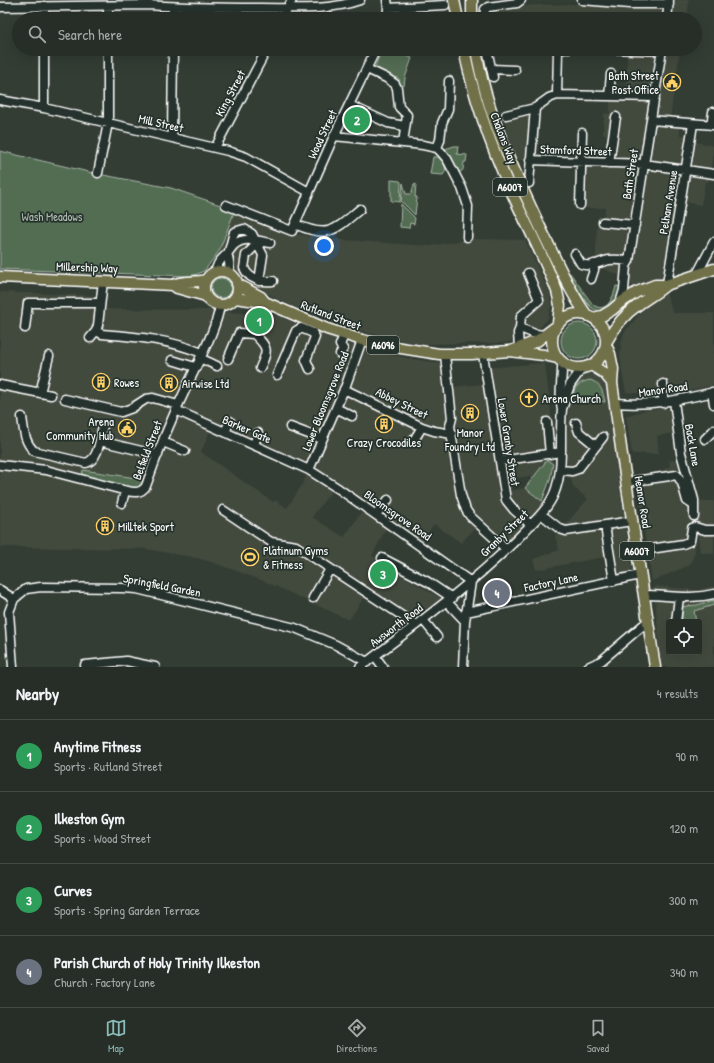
<!DOCTYPE html>
<html lang="en">
<head>
<meta charset="utf-8">
<style>
  :root { --surface:#262e27; --page:#323a33; --text:#f1f3f6; --muted:#a4a8a7; --line:#424a44; --accent:#8bbbb9 }
  body { margin:0; font-family:"Patrick Hand",sans-serif; background:var(--page); color:var(--text) }
  .controls { position:absolute; right:12px; bottom:12px; display:grid; overflow:hidden; border-radius:4px; box-shadow:0 4px 16px #0002 }
  .controls button { width:36px; height:36px; display:grid; place-items:center; padding:0; border:0; border-bottom:1px solid var(--line); background:var(--surface); color:var(--text); font:20px sans-serif }
  .you { position:absolute; left:324px; top:246px; width:14px; height:14px; margin:-10px; border:3px solid #fff; border-radius:50%; background:#1a73e8; box-shadow:0 0 0 6px #1a73e833 }
  .badge { display:grid; place-items:center; width:26px; height:26px; border-radius:50%; background:var(--accent); color:#fff; font-size:13px; font-weight:700 }
  .pin { position:absolute; translate:-50% -50%; border:2px solid #fff; box-shadow:0 1px 4px #0006 }
  .list { margin:0; padding:0; list-style:none }
  h2 { display:flex; justify-content:space-between; align-items:center; height:52px; margin:0; padding:0 16px; font-size:17px }
  h2 small { font-size:13px; font-weight:400; color:var(--muted) }
  .list li { display:grid; grid-template-columns:26px 1fr auto; gap:12px; align-items:center; box-sizing:border-box; height:72px; padding:0 16px; border-top:1px solid var(--line) }
  .list b { display:block; font-size:15px; white-space:nowrap }
  .list p { margin:0; font-size:13px; white-space:nowrap; color:var(--muted) }
  .list em { font-size:13px; font-style:normal; color:var(--muted) }
  .icon { flex:none; width:22px; height:22px; fill:none; stroke:currentColor; stroke-width:2; stroke-linecap:round; stroke-linejoin:round }
  .map { position:relative; flex:none; width:714px; height:667px; overflow:hidden }
  .search { position:absolute; background:var(--surface); box-shadow:0 4px 16px #0002; left:12px; right:12px; top:12px; height:44px; display:flex; align-items:center; gap:10px; box-sizing:border-box; padding:0 14px; border-radius:22px; color:var(--muted); font-size:15px }
  .sheet { height:340px; background:var(--surface) }
  nav { display:flex; justify-content:space-around; align-items:center; box-sizing:border-box; height:56px; border-top:1px solid var(--line); background:var(--surface); font-size:11px; color:var(--muted) }
  nav a { display:grid; justify-items:center; gap:2px }
  nav .on { color:var(--accent) }
  .map>svg:first-child { display:block }
  .built { fill:#43493d; fill-rule:evenodd }
  .green { fill:#536d53; stroke:#a9b6a9 }
  .lines { fill:none; stroke-linecap:round; stroke-linejoin:round }
  .minor-tunnel { stroke:#475048; stroke-width:8; stroke-dasharray:8 4; stroke-linecap:butt }
  .minor-casing { stroke:#fff; stroke-width:11 }
  .major-casing { stroke:#fff; stroke-width:13 }
  .minor { stroke:#26332d; stroke-width:8 }
  .major { stroke:#70704a; stroke-width:10 }
  .labels { text-anchor:middle; dominant-baseline:central; stroke-width:3.5; stroke-linejoin:round; paint-order:stroke }
  .shield { fill:#26332d; stroke:#bec2c0; stroke-width:1 }
  .shield-label { font-size:11px; font-weight:bold; fill:#fff }
  .poi-label { font-size:12px; fill:#fff; stroke:#26332d; text-anchor:start }
  .street-label { font-size:12px; fill:#fff; stroke:#26332d }
  .park-label { font-size:12px; fill:#b2bdb2; stroke:#26332d }
</style>
</head>
<body>
<div class="map">
<svg width="714" height="667" viewBox="0 0 714 667">
  <rect width="100%" height="100%" fill="#333d34"/>
  <filter id="ink" filterUnits="userSpaceOnUse"><feTurbulence type="fractalNoise" baseFrequency=".025" numOctaves="2"/><feDisplacementMap in="SourceGraphic" scale="8" xChannelSelector="R" yChannelSelector="G"/><feConvolveMatrix kernelMatrix="1 2 1 2 8 2 1 2 1" color-interpolation-filters="sRGB"/></filter>
  <g filter="url(#ink)">
    <!-- built -->
    <path class="built" d="M588,0H689L687,19H488L489,11L491,9L535,5L588,4Z
      M627,49H680L669,126L680,127V135L692,136V141L714,146L709,182H705L701,205L679,201L666,278L638,287L620,282L621,276L604,269H595L597,225L603,224L605,208H578L585,165L607,166L612,135L603,134L604,113L610,114V98H627Z
      M531,112L526,160H518L507,134L504,119Z
      M235,210L288,232V234L292,236L293,234L344,240L430,246L471,239L525,240L550,294L551,306L548,319L532,336L521,340L501,343L419,344L368,333L322,319L279,300L247,282L219,251Z
      M0,292L108,296L106,309L213,310L228,312L275,315L357,347L411,359L449,364L451,387L484,384L482,368L545,363L551,412L553,464L547,460L535,476L506,479L508,491L525,488L544,502L525,525L502,548L478,525L461,543L434,524L418,547L387,526L372,556L421,587L441,598L408,623L365,596L349,620L264,581L214,563L197,558L146,549L0,547ZM210,431L307,474L302,485L287,508L275,500L273,502L201,452ZM333,489L363,510L344,537L312,517Z
      M666,293L673,313H714V385L678,393L654,395L626,392L623,378L620,356L621,343L624,333L650,301Z
      M587,374H593L599,376L609,393L625,524L632,571L608,576L604,557L536,570L533,559L559,550L555,536L588,499L573,487L567,465L566,452L570,392L576,380Z
      M671,408L675,433L657,436L659,454H632L626,416L646,410Z
      M679,459L692,501H714V554L700,552L698,535H694L695,552L690,565L652,581L636,477L661,473V471L670,466L669,461Z
      M654,586L698,590L714,586V667H661ZM669,622H699V652H669Z"/>
    <!-- green -->
    <path class="green" d="M382,49H390L412,58L405,78L404,86L399,84V79L375,67Z
      M454,146H458L457,154L467,155L466,162H464L463,170L459,173L445,149Z
      M0,151L93,173L171,188L235,210L219,251L205,270L198,274L189,276L0,269Z
      M433,157H438C443,162 449,169 443,175L430,174Z
      M391,180L400,181L401,182L400,202L391,201Z
      M403,183L406,194H411L414,185L416,184L415,197H417L415,215L403,203L401,202Z
      M401,204L415,218L414,224L410,223L409,228L400,227Z
      M570,273C575,279 591,304 595,306C608,313 614,295 616,286L621,287C618,298 606,318 592,308C585,303 574,282 568,274Z
      M211 288a10 10 0 1 1 20 0a10 10 0 1 1-20 0Z
      M561 341a18 18 0 1 1 36 0a18 18 0 1 1-36 0Z
      M590,380C601,383 603,392 605,402L573,396C574,386 580,382 590,380Z
      M547,460L553,464L550,480L542,501L525,488Z
      M83,470L143,479H145C143,483 142,486 137,488C127,490 93,478 82,475Z
      M714,600V605L694,611L696,622H682V611L683,607L686,606L697,605Z"/>
    <g class="lines">
      <!-- minor-tunnel -->
      <path class="minor-tunnel" d="M51,395L65,399"/>
      <defs>
        <path id="minor" d="M582,0L630,4H669
          M44,6V19
          M0,7L149,5C186,8 223,8 260,8C292,8 329,11 360,0
          M388,8L445,5
          M108,19V6
          M173,19V7
          M282,19L292,0
          M387,19L388,8L387,0
          M484,19L485,9L488,7L517,3L521,0
          M667,19L669,0
          M44,49V108
          M487,49L493,77
          M610,49L662,51
          M558,51L561,49H568
          M367,69L386,78L395,84L397,88L399,107L407,115L403,143
          M492,69L515,70
          M557,95L558,51
          M609,96L611,74
          M0,100L44,108L228,151L246,157L309,192
          M349,105L388,123L405,126
          M506,115L535,108L549,98L557,95L655,97
          M651,120L714,125
          M711,125L713,112
          M334,136L423,145L437,148L441,152L447,159L462,188L468,206L467,237
          M172,138L173,49
          M215,148L267,49
          M437,148L440,140L442,123L448,109L449,81
          M530,160L644,164L714,174
          M609,163L616,117
          M98,173L108,123V49
          M529,183L535,108
          M226,205L292,231L334,136L376,49
          M580,205L582,133
          M603,222L635,225
          M295,224C329,239 334,231 360,209
          M255,241L254,247L246,255L244,268C249,280 261,282 273,281
          M229,251L234,232L244,229L252,234L263,255L259,281
          M227,254C230,260 229,267 230,274
          M575,254L581,264C591,268 599,262 609,260C616,259 622,260 629,261
          M215,272C218,263 219,261 226,255C229,252 231,248 234,245C244,236 259,241 270,243
          M697,274L714,242
          M591,279L594,270V264
          M667,284L693,124
          M620,303L624,290L626,266L629,261L662,49
          M25,328L28,303H100
          M520,328L535,334L546,335
          M96,331L102,334C139,337 167,339 202,353
          M90,338L96,331L98,325L103,281
          M519,347L518,333L520,328L521,316L539,300L528,273
          M340,354L343,349L340,345L344,335
          M483,354L506,500L514,510L531,525
          M445,355L452,418L450,426L461,495L466,510L470,516L506,549
          M200,358L217,366
          M228,359L239,333L254,334C269,348 268,350 260,368
          M172,360L195,367
          M277,375L296,331L301,328L313,333L315,337L306,360L310,369
          M0,385L51,395
          M344,389L422,427L434,431L452,434
          M712,392L714,404
          M40,393L49,356
          M65,399L121,412L132,408L146,399L153,398L178,405
          M674,401L681,453L694,500V516
          M615,403C651,406 680,400 714,392
          M663,403V384
          M336,408L352,416
          M562,409L570,385L583,367
          M176,410L309,470L339,489L471,582
          M22,417C24,430 24,442 34,451L86,463C99,460 100,437 103,426
          M547,422L550,454
          M576,423L579,432L596,446
          M290,427L322,439
          M225,432L230,421
          M705,439L714,430
          M414,440L422,427
          M100,441L158,455
          M163,442L185,451
          M254,445L258,433
          M500,461L561,452
          M0,465L46,470L123,490C132,492 140,495 146,486C158,451 172,417 188,384C198,362 217,328 220,305
          M309,470L346,385L362,340
          M561,470L572,471L578,469L603,437
          M627,482L677,475L682,483L687,501L693,505
          M122,503L125,491
          M223,510L271,542L296,546L416,625
          M541,514L560,529L566,531L632,521
          M376,515L388,500
          M606,532L614,581
          M637,551L683,544L690,541L692,528L695,527L705,530H714
          M382,558L428,582L452,598
          M0,590L14,599
          M644,595C668,595 690,600 714,594
          M313,598L330,569
          M447,602L465,621
          M466,612L640,575
          M423,620L437,637
          M676,622L679,597
          M375,656L383,667
          M13,667L9,612L14,599L26,589L41,587L122,588L137,589L295,628L336,645L367,662
          M85,667V665L126,661L155,667
          M360,667C415,626 470,586 518,538C531,524 547,511 554,494C565,467 559,438 562,409C558,394 563,378 562,362
          M463,667L465,621L471,582
          M588,667L601,661L648,621"/>
        <path id="major" d="M454,0L458,19
          M472,19V0
          M464,49C474,100 491,147 512,193C527,226 544,257 557,291L560,305L558,323
          M476,49C486,113 515,173 542,231C556,259 568,289 586,314
          M204 288a17 17 0 1 1 34 0a17 17 0 1 1-34 0Z
          M0,277L173,285C182,280 195,283 206,280
          M237,284L261,297L265,302L327,329L362,340L395,347L439,354H472L509,351L544,355L557,358
          M173,285L177,288L206,296
          M235,298L263,302
          M552 341a27 27 0 1 1 54 0a27 27 0 1 1-54 0Z
          M593,318L602,316L612,310L620,303L637,292L655,285H666L714,269
          M607,341C614,328 625,314 638,305C647,298 657,293 666,285
          M606,345L610,354L613,369L612,383L622,455L655,667
          M511,351L537,341L554,328
          M591,365L604,373L612,383"/>
      </defs>
      <!-- minor casing -->
      <use href="#minor" class="minor-casing"/>
      <!-- major casing -->
      <use href="#major" class="major-casing"/>
      <!-- minor -->
      <use href="#minor" class="minor"/>
      <!-- major -->
      <use href="#major" class="major"/>
    </g>
  </g>
  <!-- icons -->
  <defs>
    <symbol id="civic-ring" viewBox="-11 -11 22 22"><circle r="9.5" fill="#26332d" stroke="#ffd166" stroke-width="1.5"/><path d="M-.6-6.5H3V-4.5H.6V-3L4-1V1h2V6H-6V1h2V-1L-.6-3ZM-1.2 2.5V6h2.4V2.5Z" fill="#ffd166"/></symbol>
    <symbol id="building-ring" viewBox="-11 -11 22 22"><circle r="9.5" fill="#26332d" stroke="#ffd166" stroke-width="1.5"/><path d="M-4-6H4V6H1V3H-1V6H-4ZM-2.5-4.3h1.7v1.8h-1.7ZM.8-4.3h1.7v1.8H.8ZM-2.5-1h1.7V.8h-1.7ZM.8-1h1.7V.8H.8Z" fill="#ffd166"/></symbol>
    <symbol id="church-ring" viewBox="-11 -11 22 22"><circle r="9.5" fill="#26332d" stroke="#ffd166" stroke-width="1.5"/><path d="M-1.2-6h2.4v3.5h3.3v2.4h-3.3V6h-2.4V-.1h-3.3v-2.4h3.3Z" fill="#ffd166"/></symbol>
    <symbol id="stadium-ring" viewBox="-11 -11 22 22"><circle r="9.5" fill="#26332d" stroke="#ffd166" stroke-width="1.5"/><path d="M0-5a6.5 5 0 1 0 0 10a6.5 5 0 1 0 0-10ZM-3.5-1.8h7v3.6h-7Z" fill="#ffd166"/></symbol>
  </defs>
  <g fill-rule="evenodd">
    <use href="#civic-ring" x="662" y="72" width="20" height="20"/>
    <use href="#building-ring" x="91" y="372" width="20" height="20"/>
    <use href="#building-ring" x="159" y="373" width="20" height="20"/>
    <use href="#church-ring" x="519" y="388" width="20" height="20"/>
    <use href="#building-ring" x="460" y="403" width="20" height="20"/>
    <use href="#building-ring" x="374" y="414" width="20" height="20"/>
    <use href="#civic-ring" x="117" y="418" width="20" height="20"/>
    <use href="#building-ring" x="95" y="516" width="20" height="20"/>
    <use href="#stadium-ring" x="240" y="547" width="20" height="20"/>
  </g>
  <g class="labels">
    <!-- shield labels -->
    <g class="shield">
      <rect x="493" y="178" width="34" height="18" rx="3"/>
      <rect x="367" y="336" width="32" height="18" rx="3"/>
      <rect x="620" y="542" width="34" height="18" rx="3"/>
    </g>
    <g class="shield-label">
      <text x="510" y="187">A6007</text>
      <text x="383" y="345">A6096</text>
      <text x="637" y="551">A6007</text>
    </g>
    <!-- poi labels -->
    <g class="poi-label">
      <text x="659" y="75" text-anchor="end">Bath Street<tspan x="659" dy="14">Post Office</tspan></text>
      <text x="114" y="382">Rowes</text>
      <text x="182" y="383">Airwise Ltd</text>
      <text x="542" y="398">Arena Church</text>
      <text x="114" y="421" text-anchor="end">Arena<tspan x="114" dy="14">Community Hub</tspan></text>
      <text x="470" y="432" text-anchor="middle">Manor<tspan x="470" dy="14">Foundry Ltd</tspan></text>
      <text x="384" y="442" text-anchor="middle">Crazy Crocodiles</text>
      <text x="118" y="526">Milltek Sport</text>
      <text x="263" y="550">Platinum Gyms<tspan x="263" dy="14">&amp; Fitness</tspan></text>
    </g>
    <!-- street labels -->
    <g class="street-label">
      <text transform="translate(230 93) rotate(-62)">King Street</text>
      <text transform="translate(161 123) rotate(13)">Mill Street</text>
      <text transform="translate(322 134) rotate(-65)">Wood Street</text>
      <text transform="translate(504 138) rotate(69)">Chalons Way</text>
      <text transform="translate(576 150) rotate(2)">Stamford Street</text>
      <text transform="translate(630 174) rotate(-81)">Bath Street</text>
      <text transform="translate(668 202) rotate(-81)">Pelham Avenue</text>
      <text transform="translate(87 267) rotate(2)">Millership Way</text>
      <text transform="translate(331 315) rotate(21)">Rutland Street</text>
      <text transform="translate(663 389) rotate(-8)">Manor Road</text>
      <text transform="translate(325 401) rotate(-68)">Lower Bloomsgrove Road</text>
      <text transform="translate(402 403) rotate(26)">Abbey Street</text>
      <text transform="translate(247 429) rotate(24)">Barker Gate</text>
      <text transform="translate(509 442) rotate(81)">Lower Granby Street</text>
      <text transform="translate(693 445) rotate(80)">Back Lane</text>
      <text transform="translate(147 450) rotate(-69)">Belfield Street</text>
      <text transform="translate(643 502) rotate(81)">Heanor Road</text>
      <text transform="translate(398 515) rotate(35)">Bloomsgrove Road</text>
      <text transform="translate(504 533) rotate(-44)">Granby Street</text>
      <text transform="translate(551 582) rotate(-12)">Factory Lane</text>
      <text transform="translate(162 585) rotate(11)">Springfield Garden</text>
      <text transform="translate(396 625) rotate(-37)">Awsworth Road</text>
    </g>
    <!-- park labels -->
    <g class="park-label">
      <text x="52" y="216">Wash Meadows</text>
    </g>
  </g>
</svg>
<div class="controls">
<button><svg class="icon" aria-label="locate" viewBox="0 0 24 24"><circle cx="12" cy="12" r="6"/><path d="M12 2v4M12 18v4M2 12h4M18 12h4"/></svg></button>
</div>
<div class="you"></div>
<div class="pin badge" style="left:259px;top:321px;background:#2e9e5b">1</div>
<div class="pin badge" style="left:357px;top:120px;background:#2e9e5b">2</div>
<div class="pin badge" style="left:383px;top:574px;background:#2e9e5b">3</div>
<div class="pin badge" style="left:497px;top:593px;background:#6b7280">4</div>
<div class="search"><svg class="icon" aria-label="search" viewBox="0 0 24 24"><circle cx="10" cy="10" r="6"/><path d="M15 15l6 6"/></svg>Search here</div>
</div>
<section class="sheet">
<h2>Nearby<small>4 results</small></h2>
<ul class="list">
<li><span class="badge" style="background:#2e9e5b">1</span><div><b>Anytime Fitness</b><p>Sports · Rutland Street</p></div><em>90 m</em></li>
<li><span class="badge" style="background:#2e9e5b">2</span><div><b>Ilkeston Gym</b><p>Sports · Wood Street</p></div><em>120 m</em></li>
<li><span class="badge" style="background:#2e9e5b">3</span><div><b>Curves</b><p>Sports · Spring Garden Terrace</p></div><em>300 m</em></li>
<li><span class="badge" style="background:#6b7280">4</span><div><b>Parish Church of Holy Trinity Ilkeston</b><p>Church · Factory Lane</p></div><em>340 m</em></li>
</ul>
</section>
<nav>
<a class="on"><svg class="icon" aria-label="map" viewBox="0 0 24 24"><path d="M3 6l6-2 6 2 6-2v14l-6 2-6-2-6 2zM9 4v14M15 6v14"/></svg>Map</a>
<a><svg class="icon" aria-label="directions" viewBox="0 0 24 24"><path d="M12 3l9 9-9 9-9-9zM9 14v-3h6M13 9l2 2-2 2"/></svg>Directions</a>
<a><svg class="icon" aria-label="saved" viewBox="0 0 24 24"><path d="M7 4h10v16l-5-4-5 4z"/></svg>Saved</a>
</nav>
</body>
</html>
